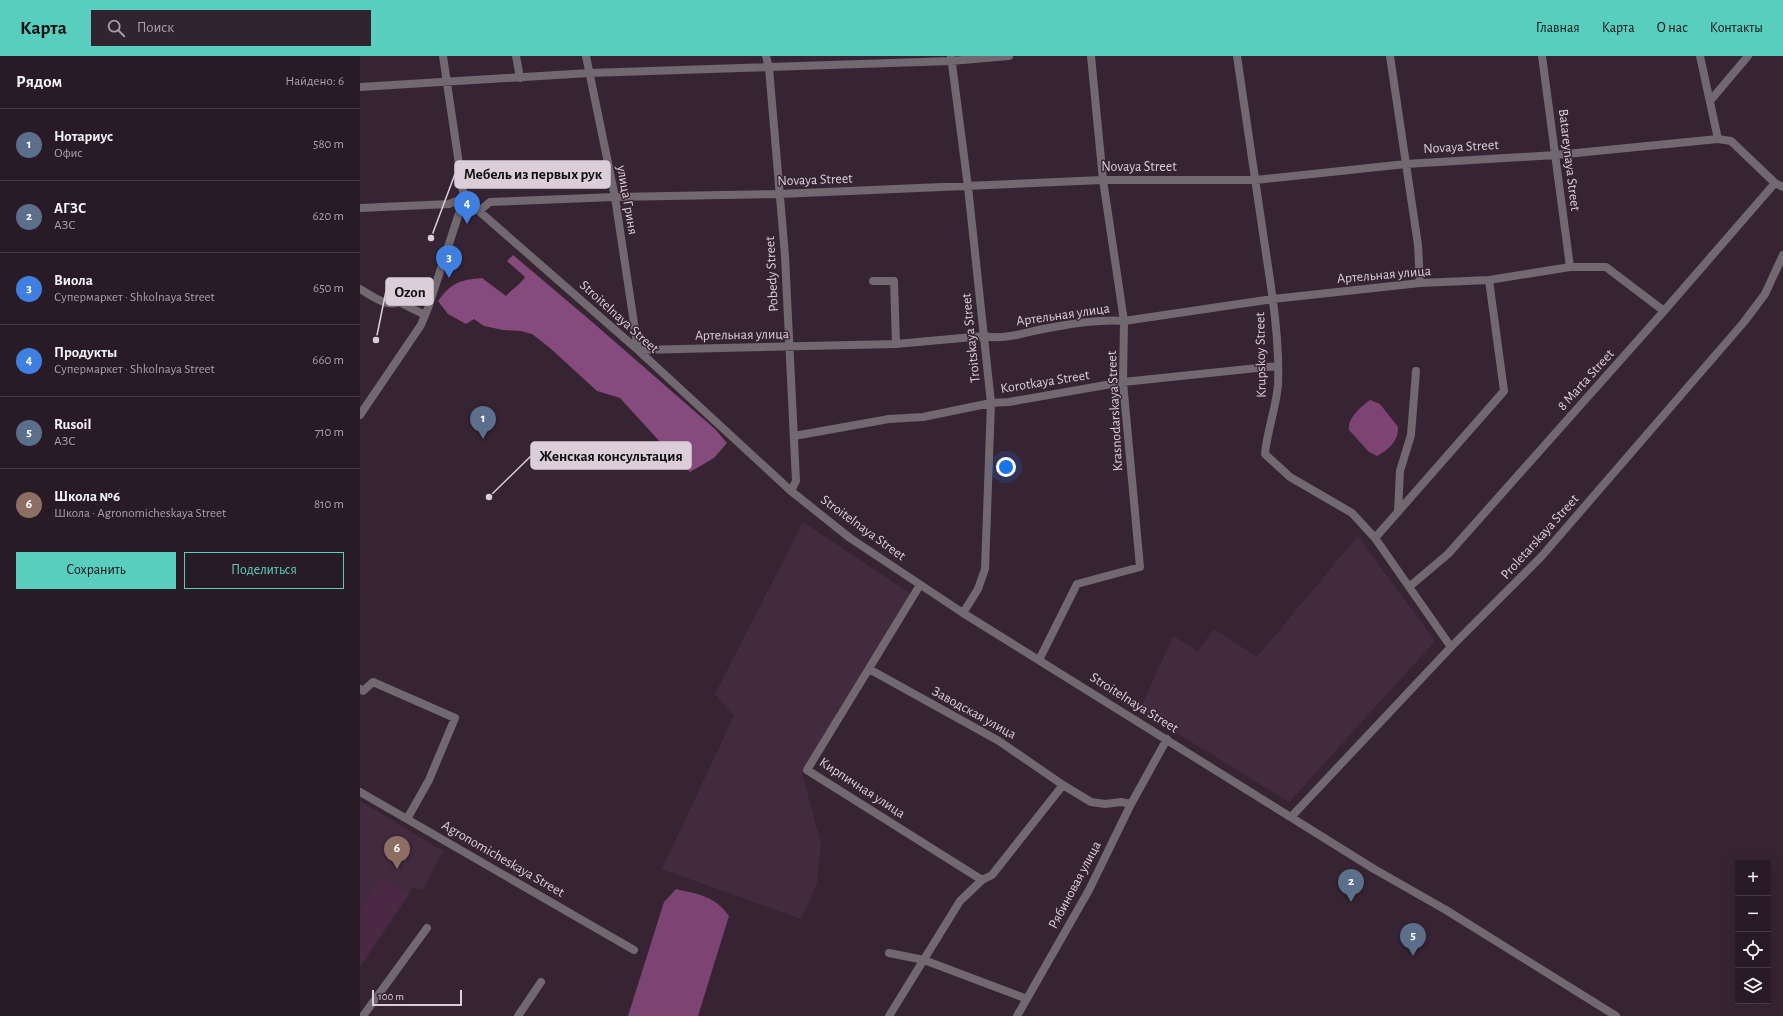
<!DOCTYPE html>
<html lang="ru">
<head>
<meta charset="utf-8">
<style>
  :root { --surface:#291b26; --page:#31242e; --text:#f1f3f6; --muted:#a5a1a7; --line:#453943; --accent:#59cebe }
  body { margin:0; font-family:"Alegreya Sans",sans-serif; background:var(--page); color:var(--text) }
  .controls { position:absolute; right:12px; bottom:12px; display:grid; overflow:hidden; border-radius:0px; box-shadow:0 4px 16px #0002 }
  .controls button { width:36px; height:36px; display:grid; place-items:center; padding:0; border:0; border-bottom:1px solid var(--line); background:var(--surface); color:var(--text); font:20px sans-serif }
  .scale { position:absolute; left:12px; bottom:10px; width:90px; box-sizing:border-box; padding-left:4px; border:2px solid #dbced8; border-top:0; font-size:11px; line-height:14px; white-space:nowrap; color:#dbced8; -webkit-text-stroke:3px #372433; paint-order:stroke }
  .you { position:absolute; left:646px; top:411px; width:14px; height:14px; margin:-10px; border:3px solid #fff; border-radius:50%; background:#1a73e8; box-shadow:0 0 0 6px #1a73e833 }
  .badge { display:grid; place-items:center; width:26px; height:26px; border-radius:50%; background:var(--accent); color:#fff; font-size:13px; font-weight:700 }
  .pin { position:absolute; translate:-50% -33px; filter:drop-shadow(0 1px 2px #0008) }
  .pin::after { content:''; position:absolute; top:21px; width:14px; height:12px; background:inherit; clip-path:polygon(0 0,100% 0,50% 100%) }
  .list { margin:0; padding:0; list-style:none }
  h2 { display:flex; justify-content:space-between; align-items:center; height:52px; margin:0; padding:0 16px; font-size:17px }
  h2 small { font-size:13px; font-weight:400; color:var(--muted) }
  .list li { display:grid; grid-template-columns:26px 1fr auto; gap:12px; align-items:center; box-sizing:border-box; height:72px; padding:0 16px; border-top:1px solid var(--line) }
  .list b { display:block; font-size:15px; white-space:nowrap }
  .list p { margin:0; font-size:13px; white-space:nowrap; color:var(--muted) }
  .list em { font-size:13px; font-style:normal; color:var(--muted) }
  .actions { display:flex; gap:8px; padding:12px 16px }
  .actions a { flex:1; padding:9px 0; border:1px solid var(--accent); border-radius:0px; text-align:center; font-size:14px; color:var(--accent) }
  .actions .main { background:var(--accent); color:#111 }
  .icon { flex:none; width:22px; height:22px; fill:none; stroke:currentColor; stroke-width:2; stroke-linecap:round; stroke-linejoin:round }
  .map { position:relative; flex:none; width:1423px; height:960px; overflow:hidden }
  header { display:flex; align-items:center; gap:24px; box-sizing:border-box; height:56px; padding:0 20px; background:var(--accent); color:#111 }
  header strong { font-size:19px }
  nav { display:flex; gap:22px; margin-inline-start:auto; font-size:14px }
  .search { width:280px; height:36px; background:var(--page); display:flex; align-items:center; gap:10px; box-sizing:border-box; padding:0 14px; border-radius:0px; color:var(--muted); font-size:15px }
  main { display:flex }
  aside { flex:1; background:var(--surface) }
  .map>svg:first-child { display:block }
  .built { fill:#432b3f }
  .green { fill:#4b2945 }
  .forest { fill:#854b7c }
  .water { fill:#7c4373 }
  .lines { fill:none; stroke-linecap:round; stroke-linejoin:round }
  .minor { stroke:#726870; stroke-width:8 }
  .labels { text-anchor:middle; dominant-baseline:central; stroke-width:3; stroke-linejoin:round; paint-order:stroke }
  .street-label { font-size:14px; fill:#dbced8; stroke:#372433 }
  .leader { fill:none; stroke:#dbced8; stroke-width:1.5 }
  .callout-dot { fill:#dbced8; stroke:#372433; stroke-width:1.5 }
  .callout { fill:#dbced8; stroke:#dbced8; stroke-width:1.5 }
  .callout-label { font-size:15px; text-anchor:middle; font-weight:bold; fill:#111 }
</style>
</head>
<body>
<header>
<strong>Карта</strong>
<div class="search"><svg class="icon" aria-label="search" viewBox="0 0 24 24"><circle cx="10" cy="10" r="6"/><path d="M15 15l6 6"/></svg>Поиск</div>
<nav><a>Главная</a><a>Карта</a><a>О нас</a><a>Контакты</a></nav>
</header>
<main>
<aside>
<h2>Рядом<small>Найдено: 6</small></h2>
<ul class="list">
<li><span class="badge" style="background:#5c6f8a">1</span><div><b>Нотариус</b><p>Офис</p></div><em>580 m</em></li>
<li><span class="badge" style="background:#5c6f8a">2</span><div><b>АГЗС</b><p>АЗС</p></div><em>620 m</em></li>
<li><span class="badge" style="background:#3f7fe0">3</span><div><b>Виола</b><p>Супермаркет · Shkolnaya Street</p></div><em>650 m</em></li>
<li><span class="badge" style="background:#3f7fe0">4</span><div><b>Продукты</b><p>Супермаркет · Shkolnaya Street</p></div><em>660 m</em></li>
<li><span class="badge" style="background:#5c6f8a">5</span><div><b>Rusoil</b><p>АЗС</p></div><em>710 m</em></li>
<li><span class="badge" style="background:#8d6e63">6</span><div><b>Школа №6</b><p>Школа · Agronomicheskaya Street</p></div><em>810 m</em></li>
</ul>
<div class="actions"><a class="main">Сохранить</a><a>Поделиться</a></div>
</aside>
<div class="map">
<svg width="1423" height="960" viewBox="0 0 1423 960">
  <rect width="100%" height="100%" fill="#372433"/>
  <!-- built -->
  <path class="built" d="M443,466L551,538L442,717L461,788L457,827L441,863L302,813L374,660L355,638Z
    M998,480L1075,585L929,746L780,654L813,580L838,595L854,573L897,601Z
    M0,745L83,795L63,834L53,832L0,911Z"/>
  <!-- green -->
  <path class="green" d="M22,821L48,838L0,910V855Z"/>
  <!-- forest -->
  <path class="forest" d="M153,199L231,265L355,373L367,387L354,402L330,416L312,399L260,342L237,335L190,292L172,278L161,275L143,274L124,270L114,263L106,268L88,258L78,245C92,226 100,224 122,222L146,240C151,234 160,229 165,221L147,205Z"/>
  <!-- water -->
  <path class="water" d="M1010,344L1020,348L1038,371C1039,385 1028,394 1017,400L1009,396L989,374C987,362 1002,350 1010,344Z
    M316,833C338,838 355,840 369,860L338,960H268L304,846Z"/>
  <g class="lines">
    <!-- minor -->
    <path class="minor" d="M156,0L160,22
      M226,0L255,141L278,294L536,288L624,280C647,285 671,274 694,271C716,267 742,263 764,265L913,243L1060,227L1129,224L1210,211H1246L1304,255
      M406,0L409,12L425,200L436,425L431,435
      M591,0L608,131L631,347L625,513L618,533L603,557
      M877,0C886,61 895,123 904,184C911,230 920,283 918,329C916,352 907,375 905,398L930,421L992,457L1015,482L1091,591
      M1030,0L1058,189L1060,227
      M1182,0L1210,211
      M1340,0L1358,83
      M0,31L229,17L591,5L649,0
      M1350,45L1388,0
      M104,142L278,294L431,435L490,482L603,557L1014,813L1086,854L1256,960
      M0,152L89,148L104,142
      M119,155L130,146L255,141L419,138L743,124H895L1046,108L1196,99L1358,83L1371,85L1415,127L1423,131
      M513,225H534L536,288
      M0,233C11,239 27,252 39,246L65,259
      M0,359L61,269L68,252L104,142L83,0
      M434,380L529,363L563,361L631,347L649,346L763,326L917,310
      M1038,456L1040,415L1051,379L1056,315
      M1015,482L1144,335L1129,224
      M560,529L447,714L622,824
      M1049,531L1088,498L1304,255L1415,127
      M679,604L717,528L780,511L763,326L764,265L743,124L731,0
      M509,613L639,685L703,729L731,746L745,748L761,746L771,748
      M0,633L3,635L13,626L95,662L69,724L47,763
      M0,736L274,894
      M932,760L1091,591L1181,501L1384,266L1405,238L1423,199
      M529,897L564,904L667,943
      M3,960L67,872
      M158,960L181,926
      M529,960L600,845L622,824L632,819L703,729
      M657,960L729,834L771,748L807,683"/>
  </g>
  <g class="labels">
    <!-- street labels -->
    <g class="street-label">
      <text transform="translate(1101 91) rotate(-3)">Novaya Street</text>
      <text transform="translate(1209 104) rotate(83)">Batareynaya Street</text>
      <text x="779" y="111">Novaya Street</text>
      <text transform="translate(455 124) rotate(-2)">Novaya Street</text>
      <text transform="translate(267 144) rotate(80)">улица Гриня</text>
      <text transform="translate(412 218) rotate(-93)">Pobedy Street</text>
      <text transform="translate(1024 219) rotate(-5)">Артельная улица</text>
      <text transform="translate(703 259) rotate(-8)">Артельная улица</text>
      <text transform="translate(259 261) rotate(42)">Stroitelnaya Street</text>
      <text transform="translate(382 279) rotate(-1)">Артельная улица</text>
      <text transform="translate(611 282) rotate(-96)">Troitskaya Street</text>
      <text transform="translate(901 299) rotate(-91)">Krupskoy Street</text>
      <text transform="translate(1226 324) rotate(-48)">8 Marta Street</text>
      <text transform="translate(685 326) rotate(-9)">Korotkaya Street</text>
      <text transform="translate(755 355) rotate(-93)">Krasnodarskaya Street</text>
      <text transform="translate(503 472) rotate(36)">Stroitelnaya Street</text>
      <text transform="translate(1180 481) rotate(-48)">Proletarskaya Street</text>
      <text transform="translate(774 647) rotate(32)">Stroitelnaya Street</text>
      <text transform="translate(614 657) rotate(29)">Заводская улица</text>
      <text transform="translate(502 732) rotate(33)">Кирпичная улица</text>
      <text transform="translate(143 803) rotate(30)">Agronomicheskaya Street</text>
      <text transform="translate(715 829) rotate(-62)">Рябиновая улица</text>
    </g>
  </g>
  <!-- callouts -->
  <path class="leader" d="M71 182L95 118M16 284L26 235M129 441L171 400"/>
  <g class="callout-dot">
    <circle cx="71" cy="182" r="4"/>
    <circle cx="16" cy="284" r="4"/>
    <circle cx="129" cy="441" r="4"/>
  </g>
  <g class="callout">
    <rect x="95" y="105" width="155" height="27" rx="4"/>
    <rect x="26" y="222" width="47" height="27" rx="4"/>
    <rect x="171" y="386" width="160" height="27" rx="4"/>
  </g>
  <g class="callout-label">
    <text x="173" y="123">Мебель из первых рук</text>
    <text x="50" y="241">Ozon</text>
    <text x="251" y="405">Женская консультация</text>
  </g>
</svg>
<div class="controls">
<button>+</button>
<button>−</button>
<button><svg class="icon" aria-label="locate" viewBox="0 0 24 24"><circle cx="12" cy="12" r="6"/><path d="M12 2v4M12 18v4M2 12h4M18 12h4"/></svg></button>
<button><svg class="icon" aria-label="layers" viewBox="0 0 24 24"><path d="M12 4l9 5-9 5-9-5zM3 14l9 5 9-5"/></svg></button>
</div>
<div class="scale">100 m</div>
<div class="you"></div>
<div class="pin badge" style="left:123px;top:383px;background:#5c6f8a">1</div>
<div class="pin badge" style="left:991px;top:846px;background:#5c6f8a">2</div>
<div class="pin badge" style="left:89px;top:222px;background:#3f7fe0">3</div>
<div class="pin badge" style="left:107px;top:168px;background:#3f7fe0">4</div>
<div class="pin badge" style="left:1053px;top:900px;background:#5c6f8a">5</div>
<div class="pin badge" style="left:37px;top:813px;background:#8d6e63">6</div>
</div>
</main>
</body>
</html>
